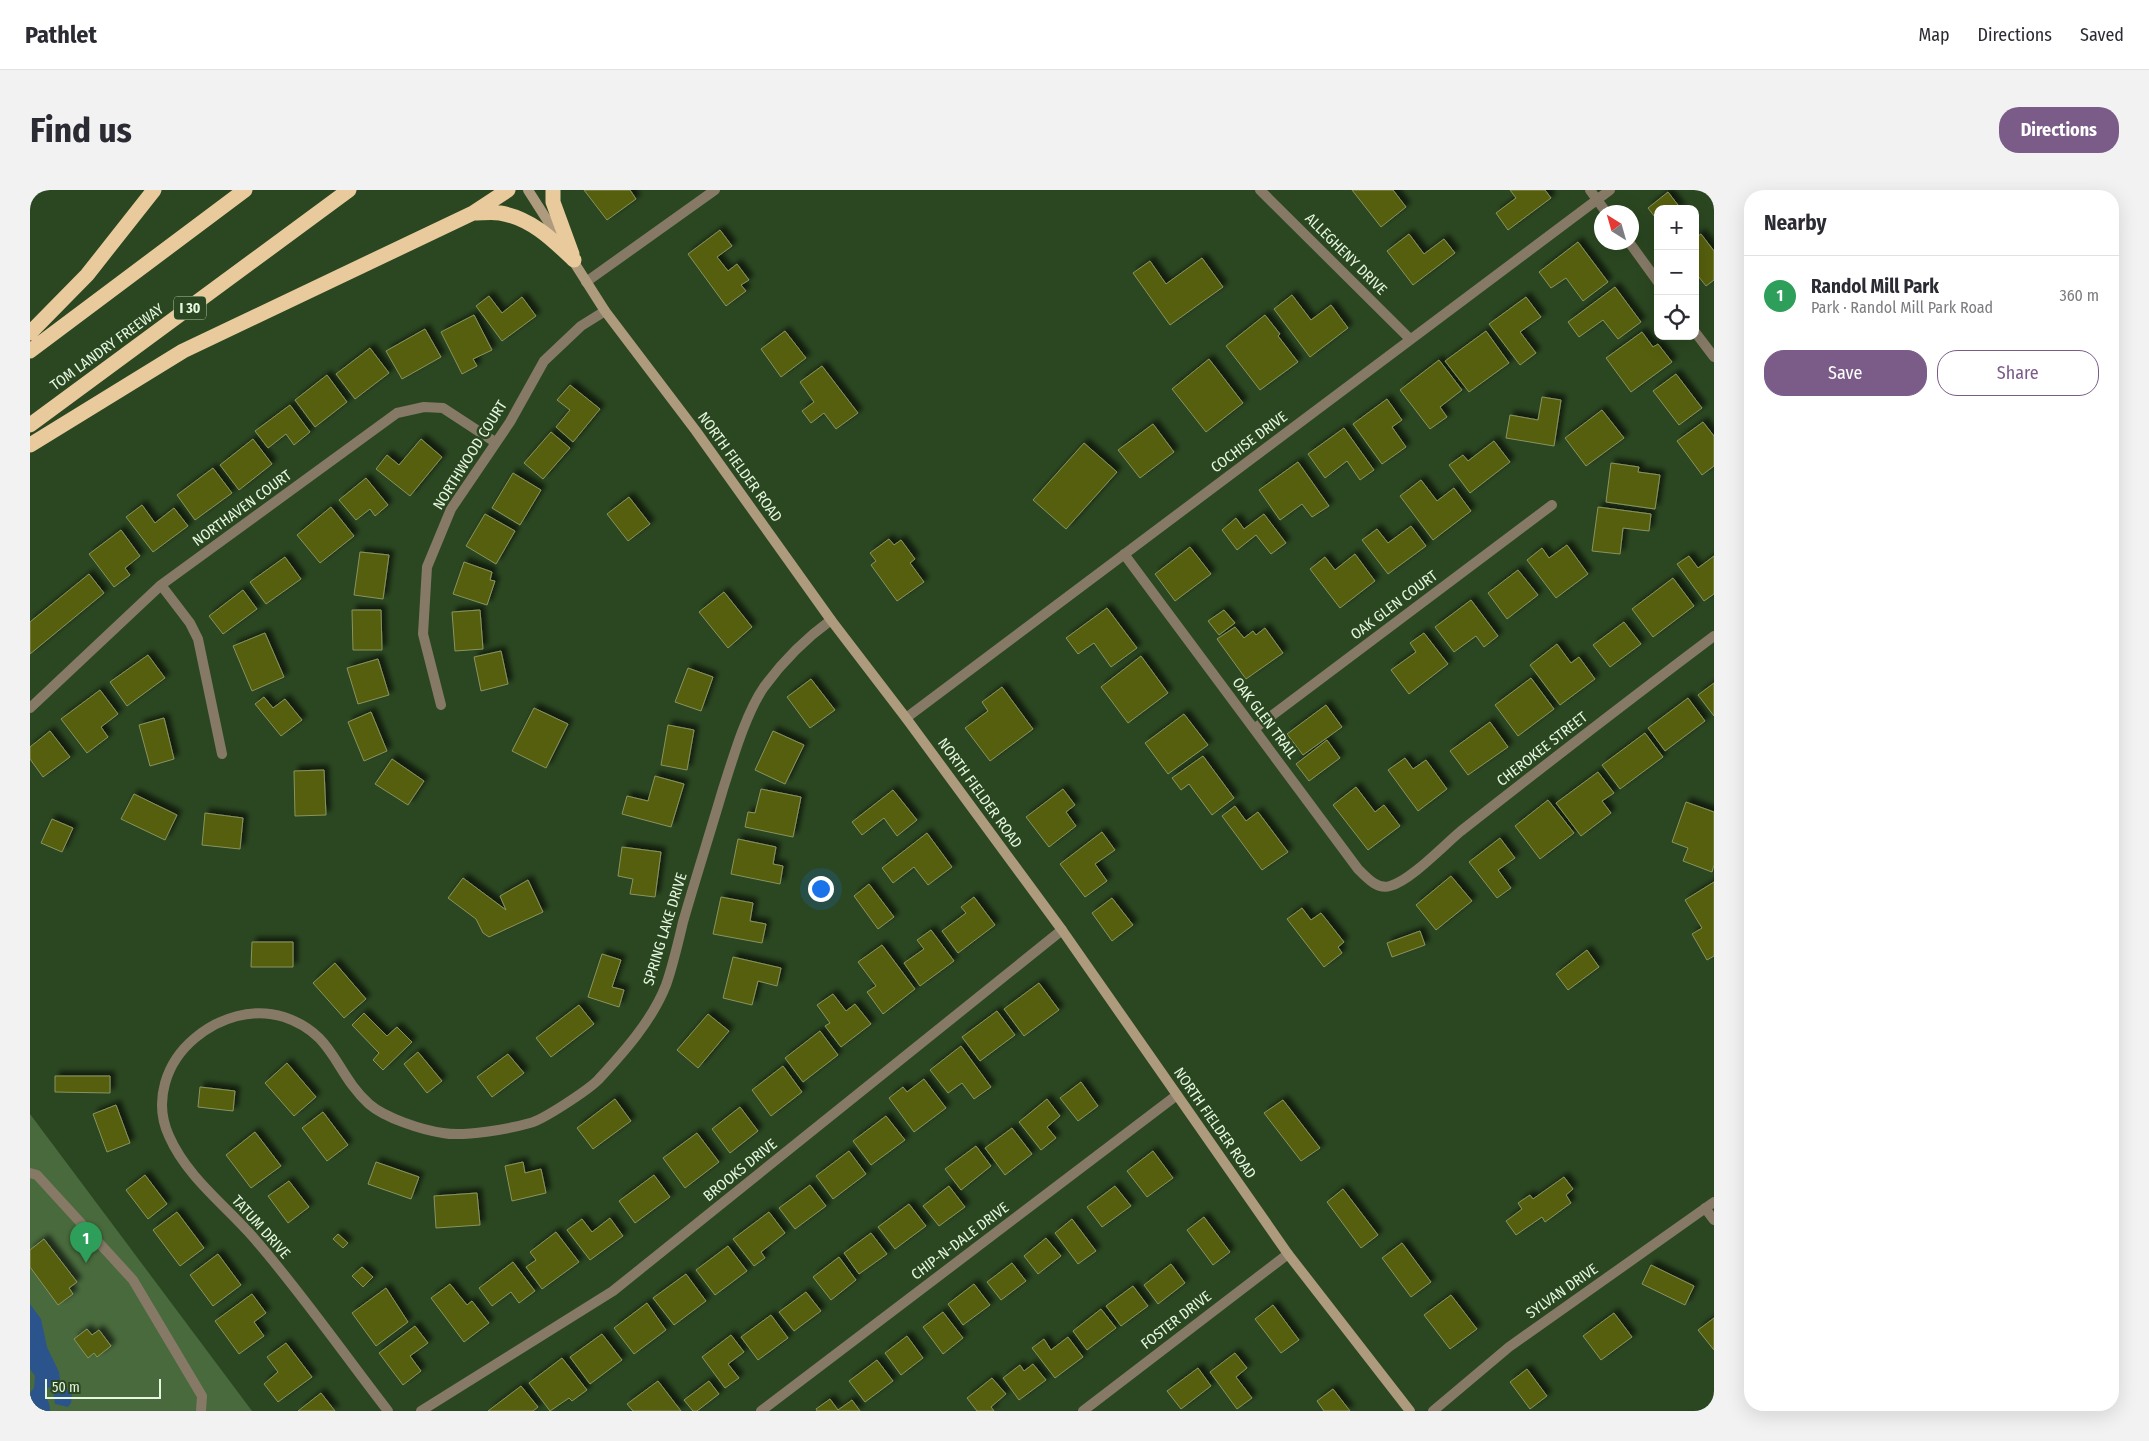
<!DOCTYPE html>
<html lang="en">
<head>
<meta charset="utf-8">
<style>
  :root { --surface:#fff; --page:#f2f2f3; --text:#2b2b33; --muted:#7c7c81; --line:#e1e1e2; --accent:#7b5c89 }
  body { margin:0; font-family:"Fira Sans Condensed",sans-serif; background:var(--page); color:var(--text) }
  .controls { position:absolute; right:15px; top:15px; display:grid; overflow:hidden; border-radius:10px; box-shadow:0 5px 20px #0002 }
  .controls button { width:45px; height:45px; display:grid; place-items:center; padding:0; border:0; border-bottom:1px solid var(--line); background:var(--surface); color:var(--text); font:25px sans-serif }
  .compass { position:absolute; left:1564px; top:15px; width:45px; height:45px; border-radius:50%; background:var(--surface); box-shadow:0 5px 20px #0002; rotate:323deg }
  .scale { position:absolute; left:15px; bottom:12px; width:116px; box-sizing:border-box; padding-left:5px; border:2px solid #e6f7e0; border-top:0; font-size:14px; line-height:18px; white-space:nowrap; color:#e6f7e0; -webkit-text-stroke:4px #2b4721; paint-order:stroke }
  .you { position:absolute; left:790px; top:698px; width:18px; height:18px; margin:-12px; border:4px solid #fff; border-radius:50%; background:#1a73e8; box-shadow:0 0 0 8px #1a73e833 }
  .badge { display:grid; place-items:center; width:32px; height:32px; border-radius:50%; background:var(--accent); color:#fff; font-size:16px; font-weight:700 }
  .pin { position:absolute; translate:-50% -41px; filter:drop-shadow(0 1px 2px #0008) }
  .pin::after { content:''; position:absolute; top:26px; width:18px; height:15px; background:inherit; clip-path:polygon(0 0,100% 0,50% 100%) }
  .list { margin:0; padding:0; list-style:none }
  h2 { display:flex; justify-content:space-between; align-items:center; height:65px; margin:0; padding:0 20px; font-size:21px }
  h2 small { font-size:16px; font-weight:400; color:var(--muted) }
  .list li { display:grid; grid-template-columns:32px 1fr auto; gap:15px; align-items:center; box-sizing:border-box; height:80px; padding:0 20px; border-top:1px solid var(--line) }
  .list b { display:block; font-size:19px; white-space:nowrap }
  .list p { margin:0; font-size:16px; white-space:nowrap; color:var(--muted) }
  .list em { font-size:16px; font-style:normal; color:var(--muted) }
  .actions { display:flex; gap:10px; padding:15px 20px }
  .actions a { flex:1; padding:11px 0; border:1px solid var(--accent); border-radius:20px; text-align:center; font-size:18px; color:var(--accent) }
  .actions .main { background:var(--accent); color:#fff }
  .icon { flex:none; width:28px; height:28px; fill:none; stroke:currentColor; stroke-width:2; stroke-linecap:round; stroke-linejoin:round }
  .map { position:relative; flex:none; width:1684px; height:1221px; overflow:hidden; border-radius:20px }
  header { display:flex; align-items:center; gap:30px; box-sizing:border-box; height:70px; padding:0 25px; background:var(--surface); border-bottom:1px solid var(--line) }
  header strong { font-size:24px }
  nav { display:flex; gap:28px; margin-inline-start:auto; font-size:18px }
  .intro { display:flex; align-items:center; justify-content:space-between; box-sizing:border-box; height:120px; padding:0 30px }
  h1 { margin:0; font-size:35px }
  .button { padding:12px 22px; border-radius:20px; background:var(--accent); color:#fff; font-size:18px; font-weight:700 }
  main { display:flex; gap:30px; padding:0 30px }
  aside { flex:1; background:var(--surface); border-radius:20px; box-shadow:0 5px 20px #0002 }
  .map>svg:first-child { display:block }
  .green { fill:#496a3d }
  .water { fill:#2c548c }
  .building { fill:#545f07; stroke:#899362; filter:url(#shadow) }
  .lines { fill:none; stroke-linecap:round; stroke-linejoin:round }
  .street { stroke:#867a67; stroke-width:10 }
  .secondary { stroke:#ae9b7d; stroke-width:10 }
  .highway { stroke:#e9ca9c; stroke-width:15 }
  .labels { text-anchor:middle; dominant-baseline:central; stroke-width:5; stroke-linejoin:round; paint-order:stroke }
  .shield { fill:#2b4721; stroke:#aec2a7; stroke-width:1 }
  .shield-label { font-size:14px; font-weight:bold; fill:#e6f7e0 }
  .street-label { font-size:15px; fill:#e6f7e0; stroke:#2b4721 }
</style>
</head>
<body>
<header>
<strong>Pathlet</strong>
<nav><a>Map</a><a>Directions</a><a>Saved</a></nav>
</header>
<div class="intro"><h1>Find us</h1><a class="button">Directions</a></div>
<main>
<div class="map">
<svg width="1684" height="1221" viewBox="0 0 1684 1221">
  <defs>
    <filter id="shadow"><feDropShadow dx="4.5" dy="-4.5" stdDeviation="2.5" flood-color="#0009"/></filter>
  </defs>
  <rect width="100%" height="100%" fill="#2b4721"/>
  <!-- green -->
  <path class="green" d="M0,924L222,1221H0Z"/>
  <!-- water -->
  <path class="water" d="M0,1114L11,1129L17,1157L29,1182L30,1190L42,1205L41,1213L38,1217L25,1214L23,1200L19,1197L16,1200C14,1208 21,1213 20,1221H0V1203L4,1198L5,1186L0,1179Z"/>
  <!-- building -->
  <path class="building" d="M554,0H600L606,9L577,30Z
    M1322,0H1363L1376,17L1351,37Z
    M1480,0H1515L1521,8L1478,40L1466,23L1486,8Z
    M1638,2L1651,19H1628V31L1618,18Z
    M690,40L702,56L687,67L698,81L707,74L719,90L711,95L716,101L696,116L658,64Z
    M1379,44L1394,64L1414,49L1425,63L1383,95L1357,61Z
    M1671,44L1684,61V90L1676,96L1665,82V48Z
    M1548,52L1578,92L1553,111L1536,88L1521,98L1509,82Z
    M1172,68L1193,97L1140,135L1103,83L1120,71L1136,94Z
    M1585,97L1611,132L1588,149L1573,130L1549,147L1538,132Z
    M1262,105L1281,130L1301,115L1318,138L1280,167L1244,119Z
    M459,106L472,123L492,107L506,126L472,151L446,116Z
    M1496,107L1511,127L1490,142L1506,163L1490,175L1459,134Z
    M444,125L462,160L443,169L447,176L432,184L411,142Z
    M1235,125L1250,144L1248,146L1268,172L1230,200L1196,156Z
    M395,139L411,167L372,189L356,161Z
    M755,141L776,168L751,187L731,159Z
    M1456,141L1479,173L1439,202L1415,171Z
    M1612,142L1623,157L1628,154L1642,172L1601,202L1576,168Z
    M340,158L359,183L325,209L306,184Z
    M1179,169L1213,213L1176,242L1142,199Z
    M1409,170L1432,200L1410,217L1417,227L1400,239L1370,200Z
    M792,176L828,223L806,239L794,223L781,233L772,221L784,212L770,192Z
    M1646,184L1672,218L1649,235L1623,201Z
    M297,185L317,212L285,237L265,210Z
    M540,195L570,219L543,252L526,237L540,220L527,210Z
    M1512,207L1531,210L1524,256L1476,248L1480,225L1508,230Z
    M1357,209L1372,230L1362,237L1376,257L1352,274L1323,234Z
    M260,215L280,242L264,255L256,244L238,258L225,241Z
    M1572,220L1594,248L1556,276L1535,248Z
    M1673,232L1684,246V276L1672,285L1647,251Z
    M1123,234L1144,262L1110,288L1088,260Z
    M1314,238L1344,280L1330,290L1317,271L1295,288L1278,264Z
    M521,242L540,258L513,289L494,273Z
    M223,249L242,274L209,300L190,275Z
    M391,249L412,267L380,306L346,279L357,265L369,275Z
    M1464,251L1480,272L1440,303L1419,275L1433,265L1438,271Z
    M1054,253L1087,282L1036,339L1003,310Z
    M1268,272L1299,316L1282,327L1272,314L1250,330L1229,300Z
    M1581,273L1609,277L1608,282L1630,285L1625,319L1576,312Z
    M183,278L202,303L165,330L147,305Z
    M483,283L511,300L490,335L462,318Z
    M336,288L358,315L345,326L340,319L326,330L309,310Z
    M1391,290L1407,311L1424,298L1441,321L1403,350L1370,306Z
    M599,307L620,334L598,351L577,324Z
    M112,315L125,333L144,318L158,336L123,362L96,327Z
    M301,317L324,346L290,373L267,345Z
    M1568,317L1621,324L1619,341L1593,338L1590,364L1562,361Z
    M455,324L485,341L466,374L436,356Z
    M1234,324L1256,353L1241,364L1226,345L1207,360L1192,340L1206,328L1214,339Z
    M1381,336L1396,356L1358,384L1332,350L1347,339L1358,353Z
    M91,340L110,366L95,378L100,385L84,397L59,364Z
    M859,349L864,355L871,350L885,369L880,373L894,392L867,411L841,375L846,371L840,363Z
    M1537,355L1558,384L1526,408L1497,370L1512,358L1519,368Z
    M1160,357L1181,384L1145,411L1125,384Z
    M330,362L359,365L353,409L324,405Z
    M1325,364L1345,391L1310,418L1280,379L1295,367L1305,380Z
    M1659,366L1668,378L1684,366V404L1674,411L1647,374Z
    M255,367L271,389L236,414L220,392Z
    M434,372L462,382L460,390L465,391L457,415L423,404Z
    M1488,380L1508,405L1477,429L1458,403Z
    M59,384L74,403L0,464V432Z
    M1643,388L1664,416L1623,447L1602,419Z
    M213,400L227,419L193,444L179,426Z
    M694,402L722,437L698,458L669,422Z
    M1441,410L1468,446L1454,457L1446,446L1424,462L1405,437Z
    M1077,418L1107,458L1081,477L1064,453L1048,464L1036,448Z
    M322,420H351L352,460H323Z
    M450,420L453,459L425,461L422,422Z
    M1194,420L1205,433L1189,445L1178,431Z
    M1594,432L1611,454L1580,477L1563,455Z
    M1205,437L1214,448L1223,441L1226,445L1235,438L1253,463L1216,489L1187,449Z
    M235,443L254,487L222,501L203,456Z
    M1394,443L1418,474L1379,504L1361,480L1386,462L1380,453Z
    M1527,454L1541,473L1549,467L1565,489L1530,515L1500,475Z
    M471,461L478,494L451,501L444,467Z
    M118,465L135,488L97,516L80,492Z
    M1111,466L1138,503L1098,533L1071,497Z
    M348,469L359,505L328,514L317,478Z
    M658,478L683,487L671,521L645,512Z
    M1501,488L1524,519L1488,546L1465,515Z
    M781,489L805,520L780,538L757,507Z
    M1684,493V526L1668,505Z
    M972,497L1003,539L960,571L935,538L958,521L952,512Z
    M70,500L88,524L71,537L78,547L57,563L31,529Z
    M234,507L243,518L255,509L272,530L251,546L225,514Z
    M1658,508L1675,531L1635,561L1618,538Z
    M1296,515L1312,537L1273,565L1257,544Z
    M504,518L538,534L516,578L482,561Z
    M341,522L357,561L334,571L318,532Z
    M1154,524L1178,555L1138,584L1115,553Z
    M134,528L144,569L120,576L109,535Z
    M1460,532L1478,557L1438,585L1420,561Z
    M638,535L664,540L657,580L631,575Z
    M20,541L40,567L13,587L0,569V557Z
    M743,541L774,555L755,594L725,580Z
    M1615,543L1633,567L1590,599L1572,575Z
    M1297,550L1310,568L1279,591L1266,574Z
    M1173,566L1204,608L1182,625L1159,594L1151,600L1142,588Z
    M1375,568L1383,579L1396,570L1417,599L1388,621L1358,580Z
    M362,569L394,591L378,615L345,594Z
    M294,580L296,625L265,626L264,581Z
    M1568,582L1584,603L1572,611L1581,623L1551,646L1526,613Z
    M625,586L654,594L641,637L592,624L597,606L618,611Z
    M1326,597L1345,622L1354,615L1370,636L1338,660L1303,615Z
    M731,599L771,607L763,647L715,637L718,622L725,623Z
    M1033,599L1045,615L1036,622L1046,636L1019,657L996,627Z
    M863,600L887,630L867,646L854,628L832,645L822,632Z
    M104,604L147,625L135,650L91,629Z
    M1518,610L1544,643L1510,669L1485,636Z
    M1656,612L1684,622V675L1682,682L1653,671L1658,658L1642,652Z
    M1205,616L1216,631L1228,622L1258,662L1232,680L1192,626Z
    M175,623L213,628L210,659L172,655Z
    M22,629L43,638L32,662L11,653Z
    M1072,642L1085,660L1065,674L1077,691L1055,707L1030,674Z
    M897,643L922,677L898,695L884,677L863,693L852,678Z
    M1470,648L1485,668L1468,680L1481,698L1467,708L1439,672Z
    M708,649L746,657L743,674L753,676L750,694L701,684Z
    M592,657L631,662L625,707L600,704L603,689L588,686Z
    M1421,686L1442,711L1406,740L1386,715Z
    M433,688L476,720L470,706L498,690L513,722L459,747L453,743L446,729L418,708Z
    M1684,692V766L1677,770L1662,744L1672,738L1655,710Z
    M839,694L864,727L848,739L824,706Z
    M691,707L723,713L720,731L736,734L732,753L683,744Z
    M944,707L965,735L928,763L912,741L936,723L931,717Z
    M1082,708L1103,735L1082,751L1062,723Z
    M1272,718L1281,730L1291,723L1314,752L1308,757L1312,763L1294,777L1257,729Z
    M901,740L924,771L890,796L874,773L894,759L887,750Z
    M1390,741L1395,755L1362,767L1357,753Z
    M222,752H263V777H221Z
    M852,755L885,799L853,824L837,802L846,796L828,772Z
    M1557,760L1569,777L1538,800L1526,784Z
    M572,764L591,770L582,797L594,800L589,817L558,807Z
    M703,767L751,778L747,796L728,791L722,815L693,808Z
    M305,773L336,809L314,828L283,793Z
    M1009,793L1029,820L994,846L974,819Z
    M803,804L816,821L825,814L841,834L811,857L795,836L800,833L787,815Z
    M549,815L564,834L521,867L506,848Z
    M967,821L985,845L950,871L932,847Z
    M334,823L357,846L367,837L382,852L353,880L343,870L349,863L322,835Z
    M678,824L699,841L668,878L647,860Z
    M790,841L808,865L773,892L755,868Z
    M931,856L961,897L944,909L932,893L918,903L900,880Z
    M388,862L412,891L397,903L374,874Z
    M478,864L494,883L462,907L447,887Z
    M257,873L286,907L264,926L235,893Z
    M753,876L772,902L741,926L722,900Z
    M25,886H80V903L25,902Z
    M894,889L916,918L884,942L859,908L873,897L877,902Z
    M1051,892L1068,916L1048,931L1030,908Z
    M170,897L205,901L203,921L168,917Z
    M585,909L601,931L563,959L547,938Z
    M1017,909L1030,926L1017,937L1026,948L1011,960L989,932Z
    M1253,910L1290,958L1271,971L1234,923Z
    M86,915L100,953L77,962L63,924Z
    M710,917L728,941L700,963L682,939Z
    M293,922L318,955L297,971L272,938Z
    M856,926L875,950L841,975L823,951Z
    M982,938L1002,964L975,985L955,958Z
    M225,942L251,976L221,998L196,965Z
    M667,943L689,972L655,998L633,968Z
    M946,956L961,976L931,1000L915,979Z
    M819,961L836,984L803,1009L786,986Z
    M1123,961L1143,988L1117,1007L1097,981Z
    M346,972L389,987L381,1009L338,994Z
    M493,972L495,983L511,979L516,1003L482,1011L475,976Z
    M115,985L137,1014L118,1029L96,1000Z
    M624,985L640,1007L605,1033L589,1011Z
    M1534,987L1543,999L1536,1005L1541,1013L1515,1032L1512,1027L1486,1045L1476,1031L1492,1019L1488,1013L1500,1005L1503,1009Z
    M259,991L279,1017L258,1033L238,1006Z
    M780,995L796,1016L765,1039L749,1018Z
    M919,996L935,1017L909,1036L893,1016Z
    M1085,996L1101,1016L1072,1037L1057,1017Z
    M1313,999L1348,1045L1331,1058L1297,1012Z
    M447,1003L450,1035L406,1038L404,1006Z
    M879,1014L896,1036L865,1059L848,1037Z
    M147,1022L174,1058L150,1076L123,1040Z
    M739,1022L755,1043L731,1062L735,1068L724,1076L703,1049Z
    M1174,1027L1200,1062L1183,1075L1157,1040Z
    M580,1028L593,1046L560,1070L537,1040L552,1029L562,1042Z
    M1042,1029L1066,1061L1048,1074L1025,1043Z
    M526,1042L549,1072L512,1099L496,1077L506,1070L500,1062Z
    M841,1043L857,1064L829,1084L814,1063Z
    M308,1044L318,1053L313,1058L303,1049Z
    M1016,1048L1031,1066L1008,1084L994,1066Z
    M14,1049L47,1092L39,1098L43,1104L28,1115L0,1077V1060Z
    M1372,1053L1401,1092L1381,1107L1352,1068Z
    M698,1056L717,1081L685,1105L666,1080Z
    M188,1064L211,1095L183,1116L160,1085Z
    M809,1067L826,1090L801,1110L783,1087Z
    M483,1072L505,1101L489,1113L481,1102L462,1116L449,1098Z
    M982,1073L996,1091L971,1110L957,1092Z
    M1141,1074L1155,1093L1128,1114L1114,1095Z
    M1621,1075L1664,1096L1655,1115L1612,1094Z
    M332,1077L343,1087L333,1097L322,1086Z
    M656,1084L676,1111L644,1135L623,1108Z
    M420,1094L437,1115L442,1111L459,1133L434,1152L401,1108Z
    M944,1094L960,1115L933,1135L918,1114Z
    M1103,1096L1118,1116L1091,1136L1076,1116Z
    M356,1098L378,1132L346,1156L322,1123Z
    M776,1102L791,1121L764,1141L749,1122Z
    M222,1104L236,1123L224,1132L234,1146L209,1164L185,1131Z
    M1421,1105L1447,1139L1420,1159L1394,1125Z
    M617,1113L636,1140L604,1164L584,1138Z
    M1243,1115L1269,1150L1251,1163L1225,1129Z
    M1071,1119L1086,1138L1057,1160L1043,1141Z
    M913,1122L933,1148L913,1164L893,1137Z
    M1584,1123L1602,1147L1571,1170L1553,1146Z
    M741,1125L758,1148L728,1170L711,1147Z
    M1684,1128V1160L1668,1140Z
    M385,1136L398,1153L380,1166L391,1181L373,1195L349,1163Z
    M57,1139L62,1145L69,1140L81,1156L67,1167L64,1163L58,1168L44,1149Z
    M572,1144L592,1170L560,1194L540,1167Z
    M701,1145L714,1162L698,1174L709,1188L695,1198L672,1167Z
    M877,1146L893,1168L871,1185L855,1163Z
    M1038,1147L1053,1167L1025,1188L1002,1158L1014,1149L1021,1160Z
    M256,1153L282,1187L248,1212L234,1194L248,1182L237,1167Z
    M1205,1163L1217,1178L1206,1187L1222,1208L1207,1219L1180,1182Z
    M532,1168L557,1200L542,1211L539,1208L520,1221L499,1193Z
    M847,1170L863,1191L835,1212L819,1191Z
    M1003,1174L1016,1190L989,1210L973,1188L990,1175L994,1181Z
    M1168,1178L1181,1196L1151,1219L1137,1201Z
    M1497,1179L1517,1206L1500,1219L1480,1192Z
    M962,1188L976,1204L961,1217L964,1221H947L937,1208Z
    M628,1191L651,1221H603L597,1214Z
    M679,1191L689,1204L667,1221H663L654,1210Z
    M491,1196L508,1217L503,1221H458Z
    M1303,1199L1320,1221H1294L1287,1211Z
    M291,1203L305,1221H268Z
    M800,1209L808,1220L822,1210L830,1221H787L786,1219Z"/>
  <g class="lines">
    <!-- street -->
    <path class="street" d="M1230,0L1380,149
      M1560,0L1576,22
      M1599,52L1628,92
      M556,92L685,0
      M1665,142L1684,167
      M1094,364L1328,679C1336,687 1347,700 1360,696C1380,691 1413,656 1431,641C1515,575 1599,510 1684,446
      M131,395L160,433L168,449L192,564
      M411,515L393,444L397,377L421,319L480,232L514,171L551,136L575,121
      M0,518L131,395L367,223L394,217L413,218L465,252
      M876,528L1580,0
      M1224,539L1522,315
      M0,983L7,985L103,1090L172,1206L171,1221
      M1675,1018L1684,1030
      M358,1221C313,1163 271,1102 223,1047C195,1015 157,987 139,946C123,911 136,872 165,848C189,828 222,817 254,827C305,844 304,882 339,914C355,928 392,940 413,943C434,947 479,939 500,933C513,930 558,900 568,890C593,863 622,831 636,795C643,775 648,753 653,732C666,687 680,643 693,599C703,568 716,523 734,497C753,471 775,449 801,430
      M391,1221L583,1101L1032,740
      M731,1221L1147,905
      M1053,1221L1258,1064
      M1403,1221L1479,1157L1684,1012"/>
    <!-- secondary -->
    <path class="secondary" d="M498,0L575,121L666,241L801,430L876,528L1032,740L1258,1064L1380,1221"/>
    <!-- highway -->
    <path class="highway" d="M523,0V12L542,64
      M443,23C452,23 462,22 470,23C501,28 523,50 544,70
      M0,143L57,85L124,0
      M0,161L215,0
      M0,235L319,0
      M0,255L153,161L443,23L478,0"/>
  </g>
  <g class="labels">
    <!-- shield labels -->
    <rect class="shield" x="144" y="106.5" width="32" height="23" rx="4"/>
    <g class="shield-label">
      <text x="160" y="118">I 30</text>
    </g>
    <!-- street labels -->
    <g class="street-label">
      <text transform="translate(1316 64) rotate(45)">ALLEGHENY DRIVE</text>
      <text transform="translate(77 157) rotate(-36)">TOM LANDRY FREEWAY</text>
      <text transform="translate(1219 252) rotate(-37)">COCHISE DRIVE</text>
      <text transform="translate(440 265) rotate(-58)">NORTHWOOD COURT</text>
      <text transform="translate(710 277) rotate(54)">NORTH FIELDER ROAD</text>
      <text transform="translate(212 318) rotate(-36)">NORTHAVEN COURT</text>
      <text transform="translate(1364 415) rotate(-37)">OAK GLEN COURT</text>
      <text transform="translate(1235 528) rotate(53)">OAK GLEN TRAIL</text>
      <text transform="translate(1512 559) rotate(-38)">CHEROKEE STREET</text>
      <text transform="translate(950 603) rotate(54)">NORTH FIELDER ROAD</text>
      <text transform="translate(635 739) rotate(-73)">SPRING LAKE DRIVE</text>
      <text transform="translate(1185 933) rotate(55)">NORTH FIELDER ROAD</text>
      <text transform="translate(710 980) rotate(-39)">BROOKS DRIVE</text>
      <text transform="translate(231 1037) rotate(48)">TATUM DRIVE</text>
      <text transform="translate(930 1051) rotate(-37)">CHIP-N-DALE DRIVE</text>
      <text transform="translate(1532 1101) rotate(-35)">SYLVAN DRIVE</text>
      <text transform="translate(1146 1130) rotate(-38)">FOSTER DRIVE</text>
    </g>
  </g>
</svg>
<div class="controls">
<button>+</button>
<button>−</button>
<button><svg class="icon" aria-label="locate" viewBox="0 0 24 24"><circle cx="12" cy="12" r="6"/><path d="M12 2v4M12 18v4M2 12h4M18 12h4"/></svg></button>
</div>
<svg class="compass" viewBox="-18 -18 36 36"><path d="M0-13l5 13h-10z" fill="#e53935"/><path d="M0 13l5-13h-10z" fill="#7c7c81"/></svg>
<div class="scale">50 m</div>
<div class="you"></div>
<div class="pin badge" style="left:56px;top:1073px;background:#2e9e5b">1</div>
</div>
<aside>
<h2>Nearby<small></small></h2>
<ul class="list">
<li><span class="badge" style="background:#2e9e5b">1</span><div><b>Randol Mill Park</b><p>Park · Randol Mill Park Road</p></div><em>360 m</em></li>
</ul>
<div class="actions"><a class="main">Save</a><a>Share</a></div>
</aside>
</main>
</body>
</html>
